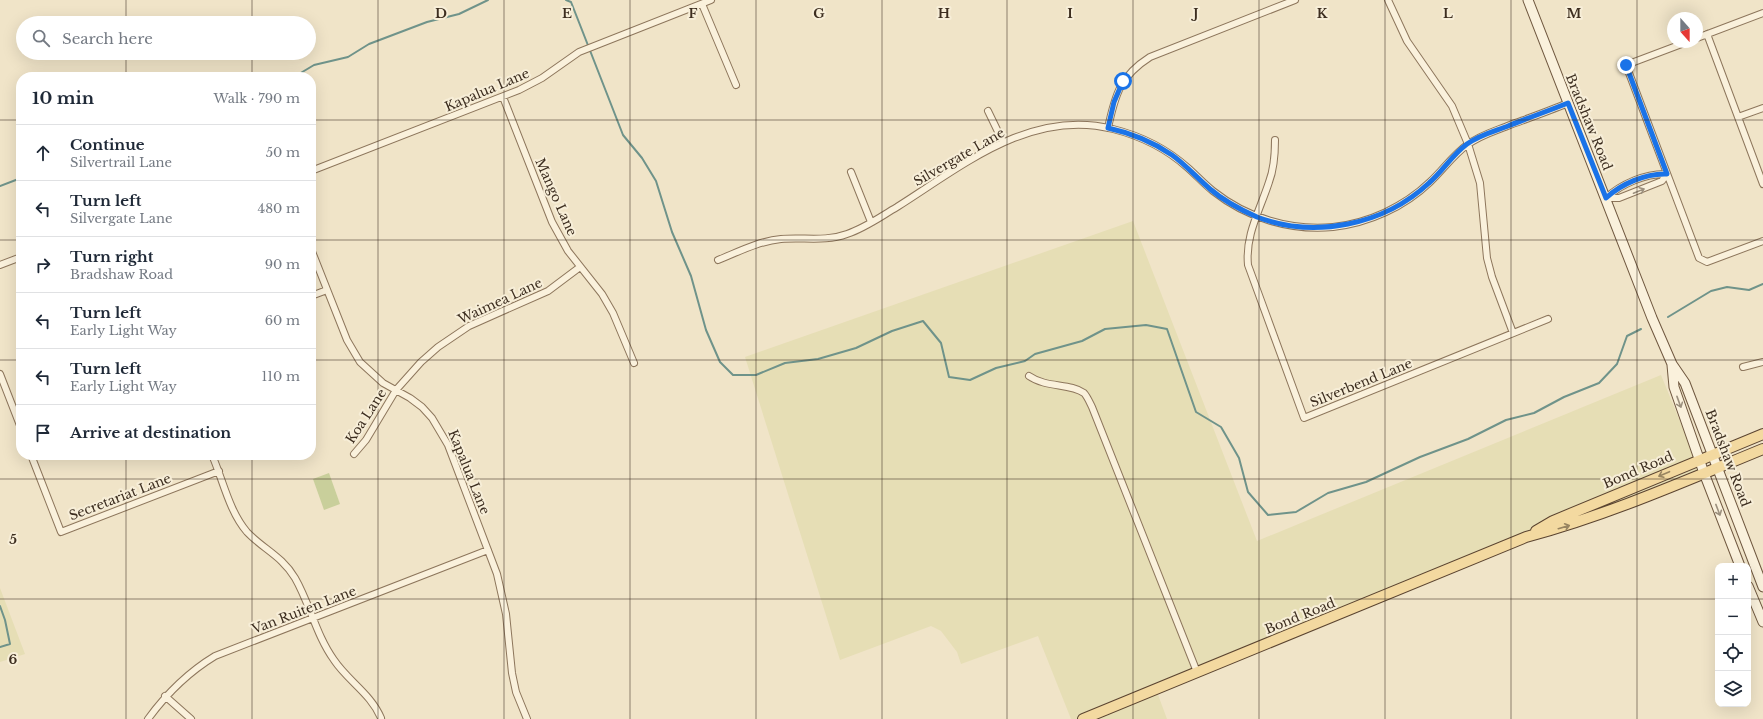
<!DOCTYPE html>
<html lang="en">
<head>
<meta charset="utf-8">
<style>
  :root { --surface:#fff; --page:#f2f2f3; --text:#1f2937; --muted:#747a83; --line:#e0e1e3 }
  body { margin:0; font-family:"Libre Baskerville",serif; background:var(--page); color:var(--text) }
  .controls { position:absolute; right:12px; bottom:12px; display:grid; overflow:hidden; border-radius:8px; box-shadow:0 4px 16px #0002 }
  .controls button { width:36px; height:36px; display:grid; place-items:center; padding:0; border:0; border-bottom:1px solid var(--line); background:var(--surface); color:var(--text); font:20px sans-serif }
  .compass { position:absolute; left:1667px; top:12px; width:36px; height:36px; border-radius:50%; background:var(--surface); box-shadow:0 4px 16px #0002; rotate:159deg }
  .stop { position:absolute; width:12px; height:12px; margin:-9px; border:3px solid #1a73e8; border-radius:50%; background:#fff }
  .stop.end { background:#1a73e8; border-color:#fff; box-shadow:0 1px 4px #0008 }
  .list { margin:0; padding:0; list-style:none }
  h2 { display:flex; justify-content:space-between; align-items:center; height:52px; margin:0; padding:0 16px; font-size:17px }
  h2 small { font-size:13px; font-weight:400; color:var(--muted) }
  .list li { display:grid; grid-template-columns:26px 1fr auto; gap:12px; align-items:center; box-sizing:border-box; height:56px; padding:0 16px; border-top:1px solid var(--line) }
  .list b { display:block; font-size:15px; white-space:nowrap }
  .list p { margin:0; font-size:13px; white-space:nowrap; color:var(--muted) }
  .list em { font-size:13px; font-style:normal; color:var(--muted) }
  .icon { flex:none; width:22px; height:22px; fill:none; stroke:currentColor; stroke-width:2; stroke-linecap:round; stroke-linejoin:round }
  .map { position:relative; flex:none; width:1763px; height:719px; overflow:hidden }
  .search { position:absolute; background:var(--surface); box-shadow:0 4px 16px #0002; left:16px; top:16px; width:300px; height:44px; display:flex; align-items:center; gap:10px; box-sizing:border-box; padding:0 14px; border-radius:22px; color:var(--muted); font-size:15px }
  .panel { position:absolute; background:var(--surface); box-shadow:0 4px 16px #0002; left:16px; top:72px; width:300px; height:388px; border-radius:16px }
  .map>svg:first-child { display:block }
  .farmland { fill:#e6deb5 }
  .green { fill:#c9cf9b }
  .lines { fill:none; stroke-linecap:round; stroke-linejoin:round }
  .stream { stroke:#6f938a; stroke-width:2 }
  .street-casing { stroke:#8d765c; stroke-width:8 }
  .secondary-casing { stroke:#6f573f; stroke-width:11 }
  .primary-casing { stroke:#5b4430; stroke-width:12 }
  .street { stroke:#faf1dc; stroke-width:6 }
  .secondary { stroke:#faf1dc; stroke-width:9 }
  .primary { stroke:#f3d9a0; stroke-width:10 }
  .oneway { stroke:#9c907e }
  .oneway2 { stroke:#988460 }
  .route { stroke:#1a73e8; stroke-width:5 }
  .grid { fill:none; stroke:#3d2e20; stroke-width:1; stroke-opacity:0.55 }
  .labels { text-anchor:middle; dominant-baseline:central; stroke-width:4; stroke-linejoin:round; paint-order:stroke }
  .street-label { font-size:13px; fill:#3d2e20; stroke:#f7eed8 }
  .grid-label { font-size:13px; text-anchor:middle; font-weight:bold; fill:#3d2e20; stroke:#f7eed8; stroke-width:4; stroke-linejoin:round; paint-order:stroke }
</style>
</head>
<body>
<div class="map">
<svg width="1763" height="719" viewBox="0 0 1763 719">
  <rect width="100%" height="100%" fill="#f0e4c8"/>
  <!-- farmland -->
  <path class="farmland" d="M1133,221L1257,541L1661,375L1700,470L1157,692L1167,719H1071L1038,636L961,664L957,652L941,631L931,626L840,660L745,357Z
    M0,588L25,654L0,662Z"/>
  <!-- green -->
  <path class="green" d="M329,473L340,504L324,510L313,479Z"/>
  <g class="lines">
    <!-- stream -->
    <path class="stream" d="M566,0L571,2L582,30L623,135L642,158L656,181L672,232L691,276L706,330L720,362L733,375H756L785,363L818,359L856,348L892,331L923,321L941,343L949,377L970,380L996,368L1025,361L1035,354L1082,341L1105,329L1146,325L1167,329L1196,412L1221,427L1239,458L1248,492L1268,515L1296,512L1328,493L1366,482L1420,457L1468,439L1506,420L1534,413L1564,397L1599,383L1617,364L1627,336L1641,329
      M294,77L314,65L348,57L369,44L427,22L459,14L488,0
      M0,186L21,178
      M1668,317L1711,291L1727,287L1749,290L1763,284
      M0,606L5,620L10,644L0,647"/>
    <defs>
      <path id="street" d="M1388,0L1407,41L1452,106L1468,144L1480,183L1487,258L1492,277L1513,333
        M702,4L736,85
        M1707,34L1763,184
        M1697,38L1763,13
        M1687,42L1626,65L1699,258L1707,262L1763,241
        M503,97L552,222L568,251L602,294L613,313L634,363
        M988,111L1003,142
        M1738,117L1763,108
        M1108,128C1115,95 1120,76 1150,57L1295,0
        M1275,140C1275,154 1274,169 1269,182C1260,210 1245,235 1248,265L1304,418L1548,319
        M311,171L519,90L542,78L579,52L711,0
        M851,172L871,222
        M1606,198H1619L1662,181L1667,174
        M1606,198C1621,184 1646,173 1667,174
        M311,249L347,340L360,362L383,383L410,398L422,407L432,418L448,445L497,574L506,614L512,673L516,692L527,719
        M718,260C738,252 759,241 781,239C804,237 825,242 847,234C865,228 880,217 897,207C962,166 1031,108 1113,129C1141,136 1167,149 1188,168C1197,176 1204,184 1213,191C1247,218 1290,231 1333,227C1369,223 1404,207 1430,182C1443,170 1453,155 1467,145C1480,135 1495,131 1510,125C1529,118 1549,111 1568,103
        M0,265L21,257
        M311,296L327,290
        M1743,367L1763,362
        M0,374L21,428
        M1029,376C1046,388 1070,383 1084,393C1087,396 1090,403 1092,407L1197,672
        M354,454L366,440L396,390L421,362L438,347L469,326L548,291L580,267
        M31,455L61,532L219,471
        M212,455C223,480 229,511 247,532C263,549 282,556 295,578C310,604 316,635 334,660C348,681 371,694 381,718
        M165,696L191,719
        M148,719C167,693 187,673 215,656L488,550"/>
      <path id="secondary" d="M1528,0L1652,318L1672,364L1685,383L1763,587
        M1672,365L1674,387L1704,473L1740,566
        M1748,586L1763,622"/>
      <path id="primary" d="M1536,531L1553,521L1763,434
        M1083,719L1526,537C1608,515 1685,481 1763,449"/>
    </defs>
    <!-- street casing -->
    <use href="#street" class="street-casing"/>
    <!-- secondary casing -->
    <use href="#secondary" class="secondary-casing"/>
    <!-- primary casing -->
    <use href="#primary" class="primary-casing"/>
    <!-- street -->
    <use href="#street" class="street"/>
    <!-- secondary -->
    <use href="#secondary" class="secondary"/>
    <!-- primary -->
    <use href="#primary" class="primary"/>
  </g>
  <!-- one-way arrows -->
  <defs><path id="oneway-shaft" d="M-6 0H5M1.5-3L5.5 0L1.5 3" fill="none" stroke-width="1.6" stroke-linecap="round" stroke-linejoin="round"/></defs>
  <g class="oneway">
    <use href="#oneway-shaft" transform="translate(1639 191) rotate(-22)"/>
    <use href="#oneway-shaft" transform="translate(1679 402) rotate(70)"/>
    <use href="#oneway-shaft" transform="translate(1718 510) rotate(69)"/>
  </g>
  <g class="oneway2">
    <use href="#oneway-shaft" transform="translate(1664 474) rotate(157)"/>
    <use href="#oneway-shaft" transform="translate(1564 527) rotate(-16)"/>
  </g>
  <g class="lines">
    <!-- route -->
    <path class="route" d="M1123,81L1114,102L1108,128C1131,133 1153,142 1172,155C1186,165 1197,178 1210,189C1224,201 1241,210 1257,217C1315,239 1384,225 1429,183C1443,171 1452,155 1467,144C1479,135 1495,131 1508,126C1528,118 1548,111 1568,103L1606,198C1621,184 1646,173 1667,174L1626,65"/>
  </g>
  <!-- grid -->
  <path class="grid" d="M126,0V23M252,0V23M378,0V719M504,0V719M630,0V719M756,0V719M882,0V719M1007,0V719M1133,0V719M1259,0V719M1385,0V719M1511,0V719M1637,0V719M126,53V77M252,53V77M0,120H21M311,120H1763M0,240H21M311,240H1763M0,360H21M311,360H1763M126,455V719M252,455V719M0,479H1763M0,599H1718M1748,599H1763"/>
  <g class="labels">
    <!-- street labels -->
    <g class="street-label">
      <text transform="translate(487 90) rotate(-23)">Kapalua Lane</text>
      <text transform="translate(1589 122) rotate(68)">Bradshaw Road</text>
      <text transform="translate(959 157) rotate(-30)">Silvergate Lane</text>
      <text transform="translate(556 197) rotate(66)">Mango Lane</text>
      <text transform="translate(500 301) rotate(-25)">Waimea Lane</text>
      <text transform="translate(1361 383) rotate(-22)">Silverbend Lane</text>
      <text transform="translate(366 416) rotate(-57)">Koa Lane</text>
      <text transform="translate(1728 458) rotate(69)">Bradshaw Road</text>
      <text transform="translate(1638 470) rotate(-23)">Bond Road</text>
      <text transform="translate(469 472) rotate(68)">Kapalua Lane</text>
      <text transform="translate(120 497) rotate(-21)">Secretariat Lane</text>
      <text transform="translate(304 610) rotate(-21)">Van Ruiten Lane</text>
      <text transform="translate(1300 616) rotate(-22)">Bond Road</text>
    </g>
  </g>
  <g class="grid-label">
    <text x="441" y="18">D</text>
    <text x="567" y="18">E</text>
    <text x="693" y="18">F</text>
    <text x="819" y="18">G</text>
    <text x="944" y="18">H</text>
    <text x="1070" y="18">I</text>
    <text x="1196" y="18">J</text>
    <text x="1322" y="18">K</text>
    <text x="1448" y="18">L</text>
    <text x="1574" y="18">M</text>
    <text x="13" y="544">5</text>
    <text x="13" y="664">6</text>
  </g>
</svg>
<div class="controls">
<button>+</button>
<button>−</button>
<button><svg class="icon" aria-label="locate" viewBox="0 0 24 24"><circle cx="12" cy="12" r="6"/><path d="M12 2v4M12 18v4M2 12h4M18 12h4"/></svg></button>
<button><svg class="icon" aria-label="layers" viewBox="0 0 24 24"><path d="M12 4l9 5-9 5-9-5zM3 14l9 5 9-5"/></svg></button>
</div>
<svg class="compass" viewBox="-18 -18 36 36"><path d="M0-13l5 13h-10z" fill="#e53935"/><path d="M0 13l5-13h-10z" fill="#747a83"/></svg>
<div class="stop" style="left:1123px;top:81px"></div>
<div class="stop end" style="left:1626px;top:65px"></div>
<div class="search"><svg class="icon" aria-label="search" viewBox="0 0 24 24"><circle cx="10" cy="10" r="6"/><path d="M15 15l6 6"/></svg>Search here</div>
<section class="panel">
<h2>10 min<small>Walk · 790 m</small></h2>
<ul class="list">
<li><svg class="icon" aria-label="ahead" viewBox="0 0 24 24"><path d="M12 20V5M6 11l6-6 6 6"/></svg><div><b>Continue</b><p>Silvertrail Lane</p></div><em>50 m</em></li>
<li><svg class="icon" aria-label="left" viewBox="0 0 24 24"><path d="M17 20v-9H6M10 6l-5 5 5 5"/></svg><div><b>Turn left</b><p>Silvergate Lane</p></div><em>480 m</em></li>
<li><svg class="icon" aria-label="right" viewBox="0 0 24 24"><path d="M7 20v-9h11M14 6l5 5-5 5"/></svg><div><b>Turn right</b><p>Bradshaw Road</p></div><em>90 m</em></li>
<li><svg class="icon" aria-label="left" viewBox="0 0 24 24"><path d="M17 20v-9H6M10 6l-5 5 5 5"/></svg><div><b>Turn left</b><p>Early Light Way</p></div><em>60 m</em></li>
<li><svg class="icon" aria-label="left" viewBox="0 0 24 24"><path d="M17 20v-9H6M10 6l-5 5 5 5"/></svg><div><b>Turn left</b><p>Early Light Way</p></div><em>110 m</em></li>
<li><svg class="icon" aria-label="arrive" viewBox="0 0 24 24"><path d="M6 21V4h12l-3 4 3 4H6"/></svg><div><b>Arrive at destination</b></div></li>
</ul>
</section>
</div>
</body>
</html>
